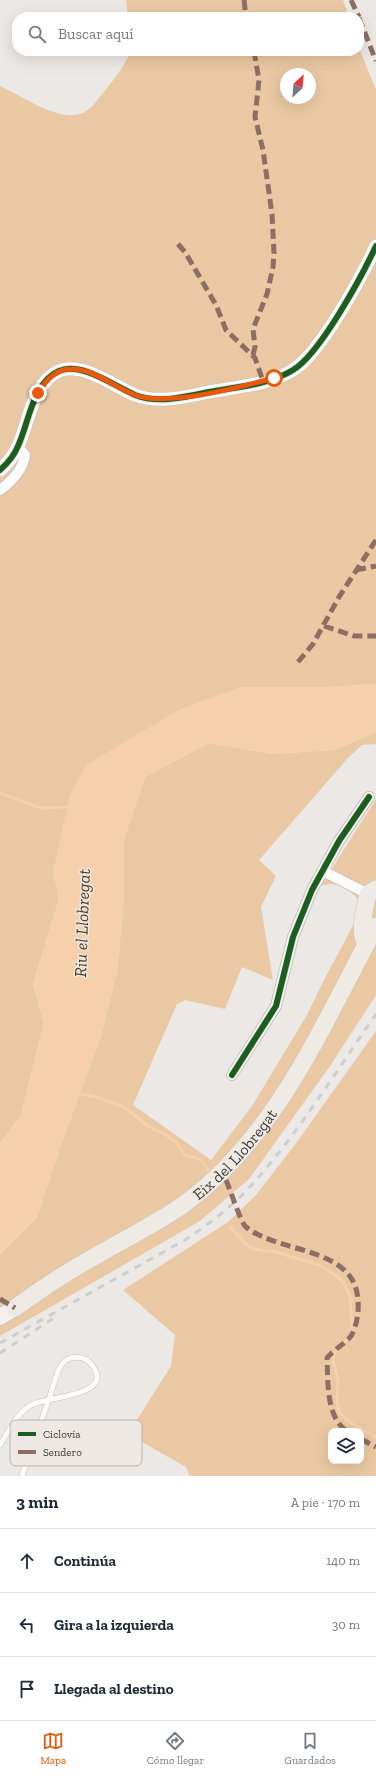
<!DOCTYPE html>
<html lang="es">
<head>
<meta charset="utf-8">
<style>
  :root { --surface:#fff; --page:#f6f6f7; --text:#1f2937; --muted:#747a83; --line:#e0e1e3; --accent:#ea580c }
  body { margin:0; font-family:"Zilla Slab",serif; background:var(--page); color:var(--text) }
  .controls { position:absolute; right:12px; bottom:12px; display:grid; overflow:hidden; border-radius:8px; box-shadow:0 4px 16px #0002 }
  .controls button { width:36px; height:36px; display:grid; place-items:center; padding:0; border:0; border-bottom:1px solid var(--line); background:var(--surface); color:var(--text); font:20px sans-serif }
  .compass { position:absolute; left:280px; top:68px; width:36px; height:36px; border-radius:50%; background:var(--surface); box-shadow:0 4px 16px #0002; rotate:26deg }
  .stop { position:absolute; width:12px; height:12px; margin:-9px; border:3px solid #ea580c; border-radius:50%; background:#fff }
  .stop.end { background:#ea580c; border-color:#fff; box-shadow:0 1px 4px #0008 }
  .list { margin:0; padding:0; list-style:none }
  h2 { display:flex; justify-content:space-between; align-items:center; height:52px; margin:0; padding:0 16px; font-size:17px }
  h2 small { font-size:13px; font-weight:400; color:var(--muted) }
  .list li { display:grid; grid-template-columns:26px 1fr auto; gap:12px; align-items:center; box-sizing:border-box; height:64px; padding:0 16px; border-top:1px solid var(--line) }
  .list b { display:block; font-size:15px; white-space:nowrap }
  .list em { font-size:13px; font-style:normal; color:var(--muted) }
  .icon { flex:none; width:22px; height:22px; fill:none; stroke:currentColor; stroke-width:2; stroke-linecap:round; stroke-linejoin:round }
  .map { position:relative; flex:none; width:376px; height:1476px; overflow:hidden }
  .search { position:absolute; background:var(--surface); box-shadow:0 4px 16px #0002; left:12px; right:12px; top:12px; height:44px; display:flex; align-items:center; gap:10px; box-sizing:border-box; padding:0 14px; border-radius:16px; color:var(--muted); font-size:15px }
  .sheet { height:244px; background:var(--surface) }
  nav { display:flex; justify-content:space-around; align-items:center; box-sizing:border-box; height:56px; border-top:1px solid var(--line); background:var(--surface); font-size:11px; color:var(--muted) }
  nav a { display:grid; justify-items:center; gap:2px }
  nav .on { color:var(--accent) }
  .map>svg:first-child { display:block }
  .green { fill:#eac8a3; fill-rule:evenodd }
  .water { fill:#f5d0aa }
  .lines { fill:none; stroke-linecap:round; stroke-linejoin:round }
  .stream { stroke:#f5d0aa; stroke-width:3 }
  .service-casing { stroke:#c5c3c1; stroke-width:6 }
  .minor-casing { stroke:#c5c3c1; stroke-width:12 }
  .tertiary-casing { stroke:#c5c3c1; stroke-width:14 }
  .primary-casing { stroke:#c6c5c3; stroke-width:18 }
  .trunk-casing { stroke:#c6c5c3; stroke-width:18 }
  .service { stroke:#fcfcfb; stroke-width:5 }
  .minor { stroke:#fcfcfb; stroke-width:10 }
  .tertiary { stroke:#fcfcfb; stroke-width:13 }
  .primary { stroke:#f4efea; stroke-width:16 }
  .trunk { stroke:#f0eae4; stroke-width:17 }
  .rail { stroke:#cececd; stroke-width:3; stroke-dasharray:7 7; stroke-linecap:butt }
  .quiet { stroke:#8d6e63; stroke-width:5; stroke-dasharray:10 5; stroke-linecap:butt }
  .cycleway-casing { stroke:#ede8e3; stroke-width:8 }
  .cycleway { stroke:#1b5e20; stroke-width:6 }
  .route { stroke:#ea580c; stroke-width:5 }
  .labels { text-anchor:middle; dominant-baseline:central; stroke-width:3; stroke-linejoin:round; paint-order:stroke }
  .street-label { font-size:16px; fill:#3d3b39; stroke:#ede8e3 }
  .water-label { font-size:17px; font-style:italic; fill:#543a1d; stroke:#ede8e3 }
  .key { fill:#ede8e3; stroke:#b8b4b0; stroke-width:1 }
  .key-label { font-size:11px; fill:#3d3b39 }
</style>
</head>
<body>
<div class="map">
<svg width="376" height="1476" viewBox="0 0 376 1476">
  <rect width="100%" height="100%" fill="#ebe8e5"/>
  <!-- green -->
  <path class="green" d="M126,0H343L349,17H128Z
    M359,48L376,90V684L328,687L180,709L53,872L59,899L33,984L44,1023L21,1115L0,1143V86C23,96 61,125 85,112C92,108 97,100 102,94C114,80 123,68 131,51H359ZM286,74H310V98H286Z
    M376,732V744L362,745L348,758L259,860L276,876L261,907L273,980L242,967L225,1009L185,1000L177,1004L133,1105L211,1160L252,1106L307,1015L324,980L358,916V899C346,887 338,881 321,886L376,799V995L330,1066L249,1179L200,1221L0,1336V1254L37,1217L63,1139L100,1039L117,971L124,900V839L145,777L209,743L272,754L334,750Z
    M376,1031V1476H190L186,1467L128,1434L171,1366L175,1335L123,1290L228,1222L256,1195L294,1146ZM331,1431H361V1461H331Z"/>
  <!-- water -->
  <path class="water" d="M376,684V732L334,750L272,754L209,743L145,777L124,839V900L117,971L100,1039L63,1139L37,1217L0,1254V1143L21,1115L44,1023L33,984L59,899L53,872L70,795L86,765L180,709L241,687H328Z"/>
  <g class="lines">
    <!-- stream -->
    <path class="stream" d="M0,793L40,808L70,807
      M77,1093L100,1098L124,1107L148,1126L166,1135L176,1142L186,1156C198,1157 201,1159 208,1170
      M230,1227L245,1243L253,1249L276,1252L319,1265L337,1276L344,1284L350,1296L352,1324L351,1335L334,1354L333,1361L338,1380L337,1402L340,1413L348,1421L376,1437"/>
    <defs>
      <path id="service" d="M0,1445C8,1432 17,1413 31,1405C48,1396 118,1396 91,1364C84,1355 69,1355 62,1364C56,1373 53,1386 50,1396C41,1422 31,1449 22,1476"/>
      <path id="minor" d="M0,490C12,481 23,470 25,455L18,447
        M323,871L368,894
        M232,1075L276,1006L293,937L312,890L339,841L369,797"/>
      <path id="tertiary" d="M0,470C8,463 14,456 18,446C29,423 32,383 59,371C81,361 114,386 135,395C158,404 185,397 209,392C236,387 269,385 293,370C320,354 362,276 376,246"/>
      <path id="primary" d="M0,1317L15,1308"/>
      <g id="trunk">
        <path d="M366,944C358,932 365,908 368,894L376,889"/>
        <path id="s1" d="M15,1308C42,1288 70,1270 99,1254C127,1238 157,1223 183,1205C277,1137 322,1025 376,926"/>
      </g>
    </defs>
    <!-- service casing -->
    <use href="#service" class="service-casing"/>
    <!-- minor casing -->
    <use href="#minor" class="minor-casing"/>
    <!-- tertiary casing -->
    <use href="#tertiary" class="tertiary-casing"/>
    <!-- primary casing -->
    <use href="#primary" class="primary-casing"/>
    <!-- trunk casing -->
    <use href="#trunk" class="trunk-casing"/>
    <!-- service -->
    <use href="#service" class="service"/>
    <!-- minor -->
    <use href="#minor" class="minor"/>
    <!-- tertiary -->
    <use href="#tertiary" class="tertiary"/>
    <!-- primary -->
    <use href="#primary" class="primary"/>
    <!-- trunk -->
    <use href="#trunk" class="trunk"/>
    <!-- rail -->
    <path class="rail" d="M0,1343L185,1240C207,1225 229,1209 247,1190C296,1137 335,1073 376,1014
      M0,1353L54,1318"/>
    <!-- quiet -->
    <path class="quiet" d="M244,0L246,17
      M351,0L359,17
      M359,18L376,61
      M178,244L185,252L216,305L226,330L255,358L263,381
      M253,355L255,347L253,329L267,294L273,267L274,253L272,214L263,150L255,117L259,80L254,51
      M356,570L376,566
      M324,626L354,636H376
      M298,662L313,644L339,597L376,540
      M226,1180C230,1189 241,1223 246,1227C279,1254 356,1246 358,1301C359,1311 357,1326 351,1336C344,1345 334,1349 327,1358C328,1381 326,1418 347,1431
      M0,1299L15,1308
      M361,1439L376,1447"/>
    <defs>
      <path id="cycleway" d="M0,470C8,463 14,456 18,446C29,423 32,383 59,371C81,361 114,386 135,395C158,404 185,397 209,392C236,387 269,385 293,370C320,354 362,276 376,246
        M232,1075L276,1006L293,937L312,890L339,841L369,797"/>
    </defs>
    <!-- cycleway casing -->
    <use href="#cycleway" class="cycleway-casing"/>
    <!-- cycleway -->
    <use href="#cycleway" class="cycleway"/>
  </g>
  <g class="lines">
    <!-- route -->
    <path class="route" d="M38,393C45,381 55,369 71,369C93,368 115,388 135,395C167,407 241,387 274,378"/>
  </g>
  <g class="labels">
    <!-- street labels -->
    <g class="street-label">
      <text stroke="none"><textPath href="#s1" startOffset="270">Eix del Llobregat</textPath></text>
    </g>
    <!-- water labels -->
    <g class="water-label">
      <text transform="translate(82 923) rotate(-88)">Riu el Llobregat</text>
    </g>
  </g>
  <!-- legend -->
  <rect x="10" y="1420" width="132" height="46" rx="6" class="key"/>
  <rect x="18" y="1432" width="18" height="4" fill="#1b5e20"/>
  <rect x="18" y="1450" width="18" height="4" fill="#8d6e63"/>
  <g class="key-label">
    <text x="43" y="1438">Ciclovía</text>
    <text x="43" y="1456">Sendero</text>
  </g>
</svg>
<div class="controls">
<button><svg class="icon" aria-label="layers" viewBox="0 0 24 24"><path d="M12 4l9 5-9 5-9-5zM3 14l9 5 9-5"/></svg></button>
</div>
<svg class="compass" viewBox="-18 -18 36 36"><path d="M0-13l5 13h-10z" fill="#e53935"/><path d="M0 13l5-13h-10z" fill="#747a83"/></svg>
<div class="stop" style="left:274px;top:378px"></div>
<div class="stop end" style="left:38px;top:393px"></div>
<div class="search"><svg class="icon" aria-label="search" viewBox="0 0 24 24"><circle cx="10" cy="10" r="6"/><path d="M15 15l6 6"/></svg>Buscar aquí</div>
</div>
<section class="sheet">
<h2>3 min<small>A pie · 170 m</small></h2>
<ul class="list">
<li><svg class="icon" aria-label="ahead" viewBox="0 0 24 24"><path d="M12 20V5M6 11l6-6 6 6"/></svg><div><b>Continúa</b></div><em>140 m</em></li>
<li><svg class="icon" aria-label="left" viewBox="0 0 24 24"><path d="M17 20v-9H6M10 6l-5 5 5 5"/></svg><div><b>Gira a la izquierda</b></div><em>30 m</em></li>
<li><svg class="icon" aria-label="arrive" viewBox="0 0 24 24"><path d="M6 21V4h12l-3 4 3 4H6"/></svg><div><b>Llegada al destino</b></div></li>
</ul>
</section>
<nav>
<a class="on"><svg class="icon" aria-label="map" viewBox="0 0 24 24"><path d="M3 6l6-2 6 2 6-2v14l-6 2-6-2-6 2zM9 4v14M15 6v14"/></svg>Mapa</a>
<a><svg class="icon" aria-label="directions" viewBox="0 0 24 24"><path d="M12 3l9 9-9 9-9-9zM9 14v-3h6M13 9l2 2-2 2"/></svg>Cómo llegar</a>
<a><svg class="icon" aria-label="saved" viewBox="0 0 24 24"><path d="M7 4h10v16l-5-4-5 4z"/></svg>Guardados</a>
</nav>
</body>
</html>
